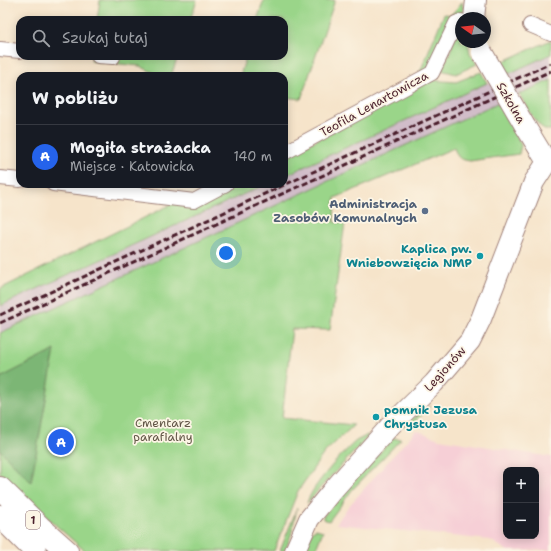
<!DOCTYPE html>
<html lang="pl">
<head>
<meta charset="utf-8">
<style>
  :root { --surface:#171b24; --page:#20242c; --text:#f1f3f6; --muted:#9ea1a6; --line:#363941; --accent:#2563eb }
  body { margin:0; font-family:"Shantell Sans",sans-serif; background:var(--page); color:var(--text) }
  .controls { position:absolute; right:12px; bottom:12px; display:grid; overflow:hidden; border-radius:8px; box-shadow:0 2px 10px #0003 }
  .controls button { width:36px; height:36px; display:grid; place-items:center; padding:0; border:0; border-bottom:1px solid var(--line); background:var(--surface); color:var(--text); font:20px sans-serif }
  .compass { position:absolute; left:455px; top:12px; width:36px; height:36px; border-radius:50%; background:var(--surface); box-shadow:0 2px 10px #0003; rotate:284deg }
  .you { position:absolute; left:226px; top:253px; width:14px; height:14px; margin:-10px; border:3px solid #fff; border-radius:50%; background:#1a73e8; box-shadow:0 0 0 6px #1a73e833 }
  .badge { display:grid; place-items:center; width:26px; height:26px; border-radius:50%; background:var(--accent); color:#fff; font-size:13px; font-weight:700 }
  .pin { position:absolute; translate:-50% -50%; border:2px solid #fff; box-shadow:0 1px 4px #0006 }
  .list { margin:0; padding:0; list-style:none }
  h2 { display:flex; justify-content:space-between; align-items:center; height:52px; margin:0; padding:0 16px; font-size:17px }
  h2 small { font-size:13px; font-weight:400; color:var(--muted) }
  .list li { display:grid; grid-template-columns:26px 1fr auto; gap:12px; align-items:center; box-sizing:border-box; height:64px; padding:0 16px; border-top:1px solid var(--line) }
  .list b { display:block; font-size:15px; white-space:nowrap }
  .list p { margin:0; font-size:13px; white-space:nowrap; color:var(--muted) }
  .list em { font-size:13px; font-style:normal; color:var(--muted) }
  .icon { flex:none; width:22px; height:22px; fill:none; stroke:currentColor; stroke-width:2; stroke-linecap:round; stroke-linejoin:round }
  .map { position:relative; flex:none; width:551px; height:551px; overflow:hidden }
  .search { position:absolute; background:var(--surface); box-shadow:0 2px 10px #0003; left:16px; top:16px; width:272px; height:44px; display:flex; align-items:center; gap:10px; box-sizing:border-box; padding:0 14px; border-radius:12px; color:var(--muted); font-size:15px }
  .panel { position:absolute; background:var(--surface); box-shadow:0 2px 10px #0003; left:16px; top:72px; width:272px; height:116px; border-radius:12px }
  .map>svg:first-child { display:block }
  .built { fill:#f6cfd6; fill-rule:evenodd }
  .industrial { fill:#d1bdc9 }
  .green { fill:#9ad589; stroke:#727a5a }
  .forest { fill:#7bb675; stroke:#626a50 }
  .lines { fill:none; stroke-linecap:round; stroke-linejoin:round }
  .street-casing { stroke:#a0827a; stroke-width:16 }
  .secondary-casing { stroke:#a0827a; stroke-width:22 }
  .primary-casing { stroke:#a0827a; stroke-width:24 }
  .street { stroke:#fff; stroke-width:14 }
  .secondary { stroke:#fff; stroke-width:20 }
  .primary { stroke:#fff; stroke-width:22 }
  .rail { stroke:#4a1f2b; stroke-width:3; stroke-dasharray:6 3; stroke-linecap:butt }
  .secondary-bridge-casing { stroke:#a0827a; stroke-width:22; stroke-linecap:butt }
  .secondary-bridge { stroke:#fff; stroke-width:20 }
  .service-dot { fill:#5c6f8a; stroke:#fcf5e5; stroke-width:1.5 }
  .culture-dot { fill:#0f9aa8; stroke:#fcf5e5; stroke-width:1.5 }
  .labels { text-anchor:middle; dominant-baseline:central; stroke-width:3.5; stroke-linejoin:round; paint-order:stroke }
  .shield { fill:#fcf5e5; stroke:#7f5f63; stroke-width:1 }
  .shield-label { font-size:11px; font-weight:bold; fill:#4a1f2b }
  .street-label { font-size:12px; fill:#4a1f2b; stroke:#fcf5e5 }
  .service-label { font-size:12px; font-weight:bold; fill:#4e5e75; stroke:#fcf5e5; text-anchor:end }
  .culture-label { font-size:12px; font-weight:bold; fill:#0d838f; stroke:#fcf5e5; text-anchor:end }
  .park-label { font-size:12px; fill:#625647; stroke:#fcf5e5 }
</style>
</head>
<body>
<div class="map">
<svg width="551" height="551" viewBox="0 0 551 551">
  <rect width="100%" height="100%" fill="#fcf5e5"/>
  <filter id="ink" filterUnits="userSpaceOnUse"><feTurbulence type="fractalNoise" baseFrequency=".025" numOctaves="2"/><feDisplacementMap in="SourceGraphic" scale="8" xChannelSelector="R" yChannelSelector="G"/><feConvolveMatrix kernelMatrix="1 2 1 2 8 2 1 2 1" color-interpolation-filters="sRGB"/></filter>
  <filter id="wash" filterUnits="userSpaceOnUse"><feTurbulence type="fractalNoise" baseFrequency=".012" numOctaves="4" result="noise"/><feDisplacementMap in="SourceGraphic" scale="16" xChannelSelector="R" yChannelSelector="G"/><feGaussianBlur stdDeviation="0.9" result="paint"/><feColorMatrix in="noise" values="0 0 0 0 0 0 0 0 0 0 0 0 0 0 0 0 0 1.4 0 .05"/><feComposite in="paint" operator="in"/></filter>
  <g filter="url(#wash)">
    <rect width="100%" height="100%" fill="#f6e4ca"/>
    <!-- built -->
    <path class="built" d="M416,430L439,439L551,457V550L508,551L490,540L336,524L347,508ZM506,470H536V536H506Z"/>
    <!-- industrial -->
    <path class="industrial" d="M551,54V80L0,333V306L266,184H284V176Z"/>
    <!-- green -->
    <path class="green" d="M100,0H197L190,20H97Z
      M264,0H335L301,99L284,97V76H240L246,56H284V20H257Z
      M462,2L464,13L459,16L426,72H420L444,14L451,15Z
      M461,26V42H468L470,53L477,64L456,74L441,70L450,52L456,33Z
      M551,40V54L508,74L502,62Z
      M92,56H178L171,76H160L140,66L91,61Z
      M481,72L487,83L284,176V157L430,80L456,82Z
      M551,80V130H544L534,119L519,94Z
      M497,103L513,128L521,145L519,154L470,161C458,159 458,158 454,148L335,198L334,222L345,223L330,330L292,329L282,418L354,425L324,453L298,491L274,551H85L24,497L0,473V333Z
      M232,184H266L0,306V289L170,205Z
      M431,406L409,428L403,425Z
      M367,435L369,436L320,488L308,503H307C311,487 343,452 356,441C360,439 364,437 367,435Z
      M393,438L401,439L352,490L329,521L323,519V516Z
      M297,508L291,535L285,551H280Z
      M316,529L323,531L315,551H304L312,531Z"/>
    <!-- forest -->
    <path class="forest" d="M55,350L31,482L0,450V378Z"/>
  </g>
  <g filter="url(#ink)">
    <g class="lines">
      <defs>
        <path id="street" d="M530,25L551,34
          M0,49L20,51
          M98,56L113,57
          M284,153L432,73L456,23L461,21
          M0,178L20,180
          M53,184L194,201L226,184"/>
        <path id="secondary" d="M474,18L476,0
          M525,126L547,162
          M295,551L309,519L332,491L391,425L434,383L470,341L481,319L534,182L547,162L551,159"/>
        <path id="primary" d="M0,488L40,527L67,551
          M0,516L35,551"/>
      </defs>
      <!-- street casing -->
      <use href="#street" class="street-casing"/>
      <!-- secondary casing -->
      <use href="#secondary" class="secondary-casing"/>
      <!-- primary casing -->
      <use href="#primary" class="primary-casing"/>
      <!-- street -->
      <use href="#street" class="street"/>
      <!-- secondary -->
      <use href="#secondary" class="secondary"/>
      <!-- primary -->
      <use href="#primary" class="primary"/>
      <!-- rail -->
      <path class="rail" d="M0,315L551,63
        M0,323L551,71"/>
      <defs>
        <path id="secondary-bridge" d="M482,52L525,126"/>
      </defs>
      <!-- secondary-bridge casing -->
      <use href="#secondary-bridge" class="secondary-bridge-casing"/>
      <!-- secondary-bridge -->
      <use href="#secondary-bridge" class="secondary-bridge"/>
    </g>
  </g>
  <!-- markers -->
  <circle class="service-dot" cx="425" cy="211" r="4"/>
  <g class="culture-dot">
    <circle cx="480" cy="256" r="4"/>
    <circle cx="376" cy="417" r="4"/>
  </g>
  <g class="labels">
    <!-- shield labels -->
    <rect class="shield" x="26" y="511" width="14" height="18" rx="3"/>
    <g class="shield-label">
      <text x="33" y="520">1</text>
    </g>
    <!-- street labels -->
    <g class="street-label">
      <text transform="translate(511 103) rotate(60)">Szkolna</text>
      <text transform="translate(374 104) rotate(-29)">Teofila Lenartowicza</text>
      <text transform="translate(445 369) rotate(-48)">Legionów</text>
    </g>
    <!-- service labels -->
    <g class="service-label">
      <text x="417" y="204">Administracja<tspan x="417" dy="14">Zasobów Komunalnych</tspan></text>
    </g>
    <!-- culture labels -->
    <g class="culture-label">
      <text x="472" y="249">Kaplica pw.<tspan x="472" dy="14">Wniebowzięcia NMP</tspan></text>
      <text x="384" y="410" text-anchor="start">pomnik Jezusa<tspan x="384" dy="14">Chrystusa</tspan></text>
    </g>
    <!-- park labels -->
    <g class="park-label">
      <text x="163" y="423">Cmentarz<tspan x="163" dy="14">parafialny</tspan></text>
    </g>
  </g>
</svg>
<div class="controls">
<button>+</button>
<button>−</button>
</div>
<svg class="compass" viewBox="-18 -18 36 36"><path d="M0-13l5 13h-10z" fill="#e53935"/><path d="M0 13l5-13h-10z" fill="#9ea1a6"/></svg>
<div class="you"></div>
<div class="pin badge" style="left:61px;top:442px">A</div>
<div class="search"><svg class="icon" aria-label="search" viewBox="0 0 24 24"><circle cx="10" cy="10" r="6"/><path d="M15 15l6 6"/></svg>Szukaj tutaj</div>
<section class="panel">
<h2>W pobliżu<small></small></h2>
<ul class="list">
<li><span class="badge">A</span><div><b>Mogiła strażacka</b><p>Miejsce · Katowicka</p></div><em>140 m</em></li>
</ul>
</section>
</div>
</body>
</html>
